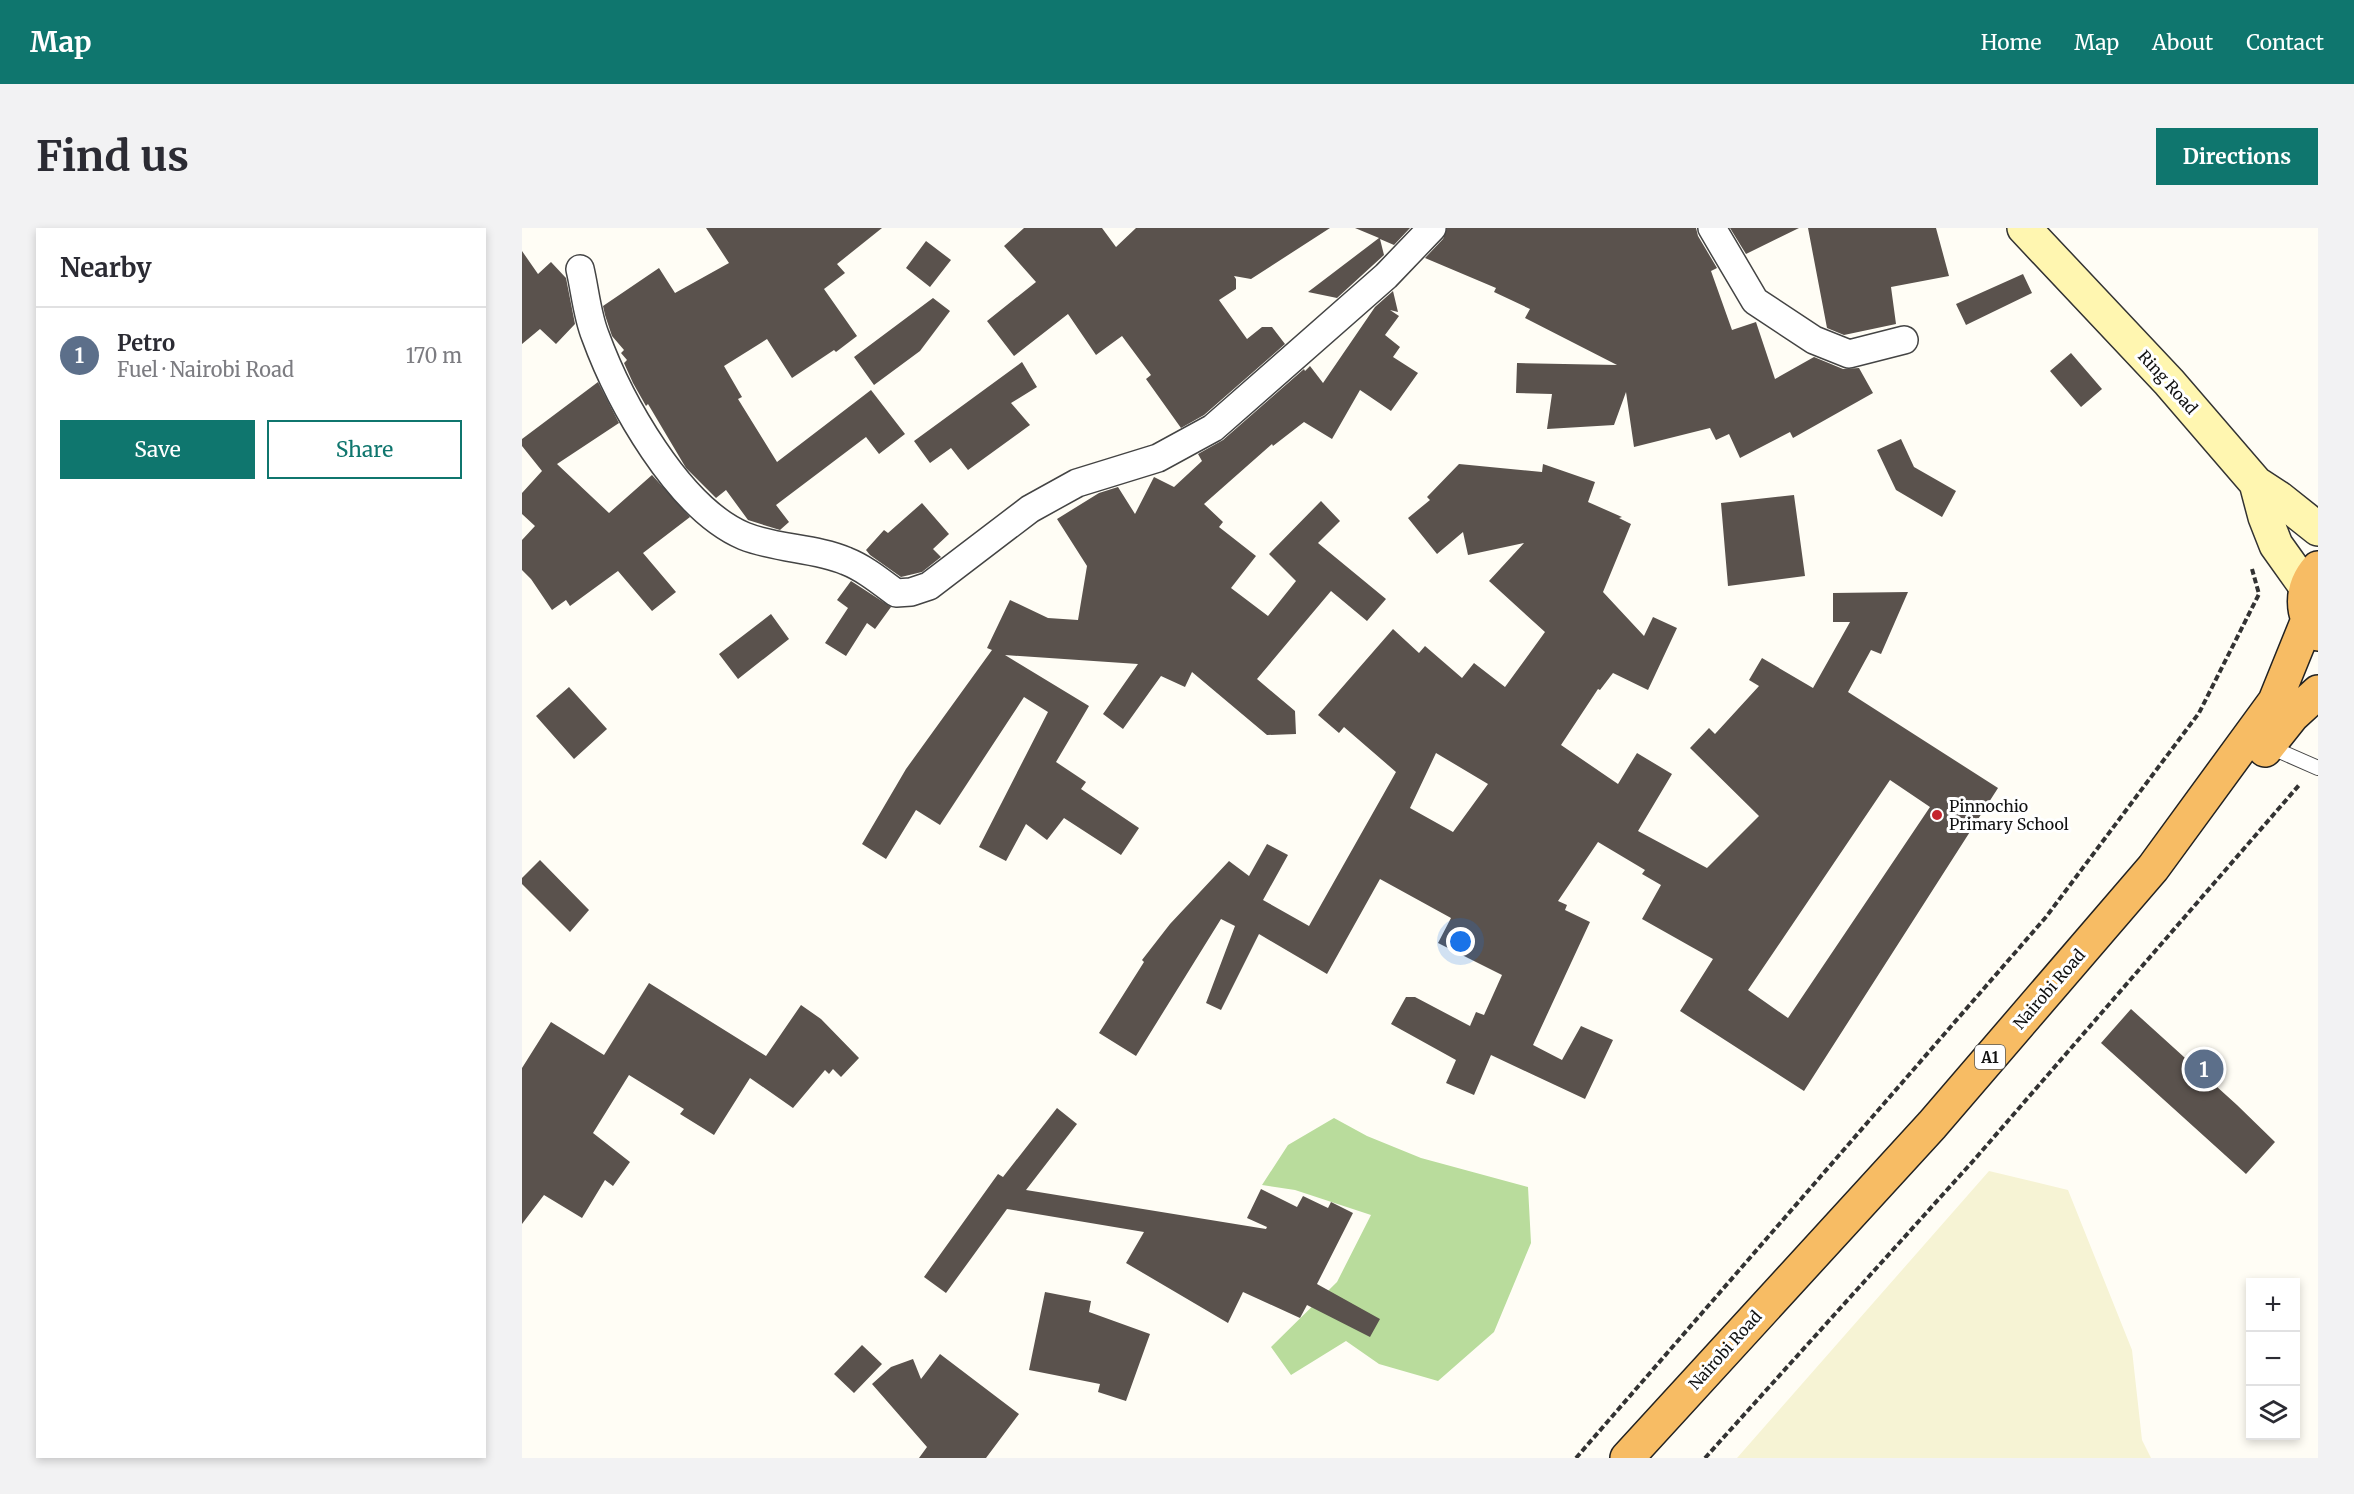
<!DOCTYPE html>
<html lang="en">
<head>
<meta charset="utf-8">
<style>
  :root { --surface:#fff; --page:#f2f2f3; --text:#2b2b33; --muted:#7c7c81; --line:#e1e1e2; --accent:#0f766e }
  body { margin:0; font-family:Merriweather,serif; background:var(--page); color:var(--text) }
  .controls { position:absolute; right:18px; bottom:18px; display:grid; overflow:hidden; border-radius:0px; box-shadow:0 3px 9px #0003 }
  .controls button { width:54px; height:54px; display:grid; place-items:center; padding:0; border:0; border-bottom:2px solid var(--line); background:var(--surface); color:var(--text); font:30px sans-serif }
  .you { position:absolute; left:939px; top:714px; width:21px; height:21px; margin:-15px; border:4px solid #fff; border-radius:50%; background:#1a73e8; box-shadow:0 0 0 9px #1a73e833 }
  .badge { display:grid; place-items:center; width:39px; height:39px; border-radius:50%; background:var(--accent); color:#fff; font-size:20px; font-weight:700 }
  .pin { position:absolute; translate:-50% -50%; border:3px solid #fff; box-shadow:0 2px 6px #0006 }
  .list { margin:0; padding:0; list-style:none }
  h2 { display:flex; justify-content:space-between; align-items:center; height:78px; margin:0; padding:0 24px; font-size:26px }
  h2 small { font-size:20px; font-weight:400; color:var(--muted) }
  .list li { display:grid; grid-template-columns:39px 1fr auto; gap:18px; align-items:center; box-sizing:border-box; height:96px; padding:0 24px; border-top:2px solid var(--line) }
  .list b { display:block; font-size:22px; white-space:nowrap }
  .list p { margin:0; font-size:20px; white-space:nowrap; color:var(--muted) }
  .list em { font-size:20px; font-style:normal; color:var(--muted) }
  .actions { display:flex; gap:12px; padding:18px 24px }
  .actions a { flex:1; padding:14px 0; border:2px solid var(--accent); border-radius:0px; text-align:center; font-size:21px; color:var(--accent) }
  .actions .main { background:var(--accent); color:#fff }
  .icon { flex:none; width:33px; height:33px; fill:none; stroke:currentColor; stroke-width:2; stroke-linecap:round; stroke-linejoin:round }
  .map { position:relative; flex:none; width:1796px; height:1230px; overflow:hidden; border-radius:0px }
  header { display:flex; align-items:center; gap:36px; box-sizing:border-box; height:84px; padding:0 30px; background:var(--accent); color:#fff }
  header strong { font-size:28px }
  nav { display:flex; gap:33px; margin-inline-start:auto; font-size:21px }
  .intro { display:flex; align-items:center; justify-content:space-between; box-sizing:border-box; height:144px; padding:0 36px }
  h1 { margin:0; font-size:42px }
  .button { padding:15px 27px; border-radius:0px; background:var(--accent); color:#fff; font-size:21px; font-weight:700 }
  main { display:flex; gap:36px; padding:0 36px }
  aside { flex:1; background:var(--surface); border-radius:0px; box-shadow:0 3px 9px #0003 }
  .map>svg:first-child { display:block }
  .farmland { fill:#f6f3d4 }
  .forest { fill:#b9dc9c }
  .building { fill:#5a524d; fill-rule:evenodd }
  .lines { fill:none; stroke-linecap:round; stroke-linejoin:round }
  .service-casing { stroke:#444; stroke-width:16 }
  .minor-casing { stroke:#444; stroke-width:30 }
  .secondary-casing { stroke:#333; stroke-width:36 }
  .trunk-casing { stroke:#222; stroke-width:36 }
  .path { stroke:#333; stroke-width:4; stroke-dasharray:6 3; stroke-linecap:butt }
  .service { stroke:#fff; stroke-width:14 }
  .minor { stroke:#fff; stroke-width:27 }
  .secondary { stroke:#fff6b0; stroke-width:33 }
  .trunk { stroke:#f7bc64; stroke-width:33 }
  .poi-dot { fill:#c4262e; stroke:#fff; stroke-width:2 }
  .labels { text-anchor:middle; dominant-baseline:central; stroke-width:6; stroke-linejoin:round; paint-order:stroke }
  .shield { fill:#fff; stroke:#585858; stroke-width:1.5 }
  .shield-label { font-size:15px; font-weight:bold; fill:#111 }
  .street-label { font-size:16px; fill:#111; stroke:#fff }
  .poi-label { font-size:16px; fill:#111; stroke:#fff; text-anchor:start }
</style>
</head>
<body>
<header>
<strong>Map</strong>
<nav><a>Home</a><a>Map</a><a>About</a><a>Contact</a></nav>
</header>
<div class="intro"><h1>Find us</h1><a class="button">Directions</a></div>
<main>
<aside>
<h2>Nearby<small></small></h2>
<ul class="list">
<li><span class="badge" style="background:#5c6f8a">1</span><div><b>Petro</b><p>Fuel · Nairobi Road</p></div><em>170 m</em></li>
</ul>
<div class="actions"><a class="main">Save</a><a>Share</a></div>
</aside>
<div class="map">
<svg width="1796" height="1230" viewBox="0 0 1796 1230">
  <rect width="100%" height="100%" fill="#fffdf5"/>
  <!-- farmland -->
  <path class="farmland" d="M1467,943L1546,962L1610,1122L1620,1212L1629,1230H1215Z"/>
  <!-- forest -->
  <path class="forest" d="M812,890L845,908L899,930L1006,959L1009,1015L972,1104L916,1153L857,1136L824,1113L769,1147L749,1119L815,1054L849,987L773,962L740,957L766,917Z"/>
  <!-- building -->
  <path class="building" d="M184,0H360L315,36L323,45L302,61L335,108L314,124L312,122L270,150L245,111L202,138L220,169L216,171L255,234L349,162L383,206L357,226L344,209L254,277L267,294L258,302L226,292L204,262L194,270L164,240L126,176L124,178L111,155L102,135L105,132L99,125L102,122L90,108L83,87L81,78L137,40L153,65L207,35Z
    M502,0H580L594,19L614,0H808L729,51L712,48L714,51V61L697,72L725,111L740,99H750L763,116L682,187L659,200L624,151L629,147L600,108L574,127L546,86L492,128L465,93L514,54L482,18Z
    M833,0H888L872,17L858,11L862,27L815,70L786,64L857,10Z
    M925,0H1174L1176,8L1195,40L1189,43L1210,102L1234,94L1253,151L1292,129L1321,141L1337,140L1351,165L1271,210L1268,204L1218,230L1207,206L1194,212L1188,200L1112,219L1104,164L1092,197L1025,201L1030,166L994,165L995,135L1095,137L1003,90L1008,81L972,64L974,60L903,30L921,11Z
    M1208,0H1277L1224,26Z
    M1286,0H1414L1427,48L1369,59L1374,96L1322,107L1305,100Z
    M404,13L429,32L408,59L384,40Z
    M0,23L16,46L29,34L44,50L53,96L34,116L18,101L0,116Z
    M1501,46L1510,65L1444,97L1434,76Z
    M871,63L876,84L868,82L877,88L863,107L878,119L871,129L896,145L869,183L838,162L810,211L782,194L751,218L750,216L682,276L701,294L697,299L734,328L709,360L746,388L774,353L747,326L799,273L818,293L796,315L864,371L845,393L809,363L735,451L773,483L774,506L745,507L670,444L663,459L639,448L601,501L581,486L616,436L483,427L567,478L534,534L564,554L559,561L617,600L599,627L542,590L525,612L504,596L484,633L457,619L526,484L502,469L418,597L394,582L364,631L340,616L384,541L470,422L465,420L488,372L526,390L556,392L565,338L535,291L577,265L596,259L613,286L632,249L652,259L680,233L676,226L701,212L782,141L783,143L788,138L801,155L853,79Z
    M411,70L428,83L398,123L352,157L332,129Z
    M1549,125L1580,161L1559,179L1528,143Z
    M500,134L515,159L489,175L508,197L446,242L429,220L408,235L392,213Z
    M76,154L97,195L35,236L87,285L130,247L168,289L121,325L154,364L130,383L96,343L48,378L44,372L30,382L9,351L0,342V312L13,298L0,286V265L20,243L0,218V211Z
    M1379,211L1392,239L1434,263L1420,289L1374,262L1355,222Z
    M937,236L1020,244L1021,236L1073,254L1066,274L1100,289L1097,290L1109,296L1081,364L1122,408L1131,389L1155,400L1126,462L1091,445L1078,462L1076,461L1039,517L1096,556L1115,525L1150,546L1116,603L1185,640L1237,588L1168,520L1187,500L1193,506L1237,458L1227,452L1240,430L1291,460L1328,394H1311V365L1386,364L1359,426L1349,422L1326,464L1476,560L1282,863L1158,783L1191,731L1120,691L1139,657L1120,646L1123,642L1076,614L1036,673L1045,677L1043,682L1068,694L1011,817L1040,832L1059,798L1091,812L1063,871L969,827L952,867L924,855L934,832L869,796L884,769H893L948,798L954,784L962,787L980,747L916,715L929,690L858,651L805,746L737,706L699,782L684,775L713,698L699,691L614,828L577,805L622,734L620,732L648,696L707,633L727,648L745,616L766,627L741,672L787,698L874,544L822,499L817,505L796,487L871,401L897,425L903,418L940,450L952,435L983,459L1023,404L967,353L1002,315L946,327L941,304L915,326L886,290L908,272L905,269ZM914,525L966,556L931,604L888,580ZM1368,552L1408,579L1266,790L1226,762Z
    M1272,267L1283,348L1206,358L1199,275Z
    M400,275L427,306L411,321L419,329L400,344L379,349L348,327L344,322L362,302L366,305Z
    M329,353L369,379L353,401L345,395L324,428L303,415L326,380L315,372Z
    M249,386L267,411L216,451L197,426Z
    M47,459L85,501L52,531L14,488Z
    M18,632L67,682L48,704L0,656V650Z
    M127,755L244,828L279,777L299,791L337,830L319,849L311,841L307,846L303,842L271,880L228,850L192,907L158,886L162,881L107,847L71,905L108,934L91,958L83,952L60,990L22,967L0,996V840L29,794L82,827Z
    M1609,781L1715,877L1753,914L1724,946L1579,815Z
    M535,880L555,896L504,962L744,1001L745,999L725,990L739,961L775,979L781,968L806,980L809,974L831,985L795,1056L858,1091L848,1109L785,1077L778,1090L721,1064L706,1095L604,1035L622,1004L485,981L424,1065L402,1049L476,946L481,949Z
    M523,1064L569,1073L567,1084L628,1106L604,1173L576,1164L578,1156L507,1142Z
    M340,1117L360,1136L332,1165L312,1146Z
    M418,1126L497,1186L464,1230H397L405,1219L350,1156L369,1139L391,1131L399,1151Z"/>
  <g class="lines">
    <defs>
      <path id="service" d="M1746,518L1796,540"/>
      <path id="minor" d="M1190,0L1233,73L1292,112L1327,126L1382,112
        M58,41C63,62 65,87 73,107C97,173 156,280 222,308C254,321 294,320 324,333C342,340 358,353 374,365L389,364L407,358L508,281L555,255L636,230L691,200L864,48L910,0"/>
      <path id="secondary" d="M1502,0L1647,154L1734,255L1757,270L1796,301
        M1734,255L1743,289L1754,317L1784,359"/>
      <path id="trunk" d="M1796,340C1778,360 1778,387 1796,406
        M1743,522L1770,488L1796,464
        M1105,1230L1410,897L1631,640L1753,473L1785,394"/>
    </defs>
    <!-- service casing -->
    <use href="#service" class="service-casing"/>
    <!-- minor casing -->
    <use href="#minor" class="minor-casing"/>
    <!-- secondary casing -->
    <use href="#secondary" class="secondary-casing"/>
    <!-- trunk casing -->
    <use href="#trunk" class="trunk-casing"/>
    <!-- path -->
    <path class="path" d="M1054,1230L1524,689L1677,485L1737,366L1730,341
      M1183,1230L1452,932L1778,556"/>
    <!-- service -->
    <use href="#service" class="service"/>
    <!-- minor -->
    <use href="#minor" class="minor"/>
    <!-- secondary -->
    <use href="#secondary" class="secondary"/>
    <!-- trunk -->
    <use href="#trunk" class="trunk"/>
  </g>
  <!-- markers -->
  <circle class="poi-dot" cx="1415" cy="587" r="6"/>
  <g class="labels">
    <!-- shield labels -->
    <rect class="shield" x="1453" y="817" width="30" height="24" rx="4.5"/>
    <g class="shield-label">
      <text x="1468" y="829">A1</text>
    </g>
    <!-- street labels -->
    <g class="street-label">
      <text transform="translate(1646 154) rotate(48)">Ring Road</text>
      <text transform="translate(1527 761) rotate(-49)">Nairobi Road</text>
      <text transform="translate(1203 1122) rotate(-48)">Nairobi Road</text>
    </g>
    <!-- poi labels -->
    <g class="poi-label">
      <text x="1427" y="578">Pinnochio<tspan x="1427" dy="18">Primary School</tspan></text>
    </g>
  </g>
</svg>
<div class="controls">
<button>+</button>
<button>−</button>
<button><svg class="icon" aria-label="layers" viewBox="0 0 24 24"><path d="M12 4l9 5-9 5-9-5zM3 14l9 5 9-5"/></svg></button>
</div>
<div class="you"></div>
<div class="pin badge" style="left:1682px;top:841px;background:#5c6f8a">1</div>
</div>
</main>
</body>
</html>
